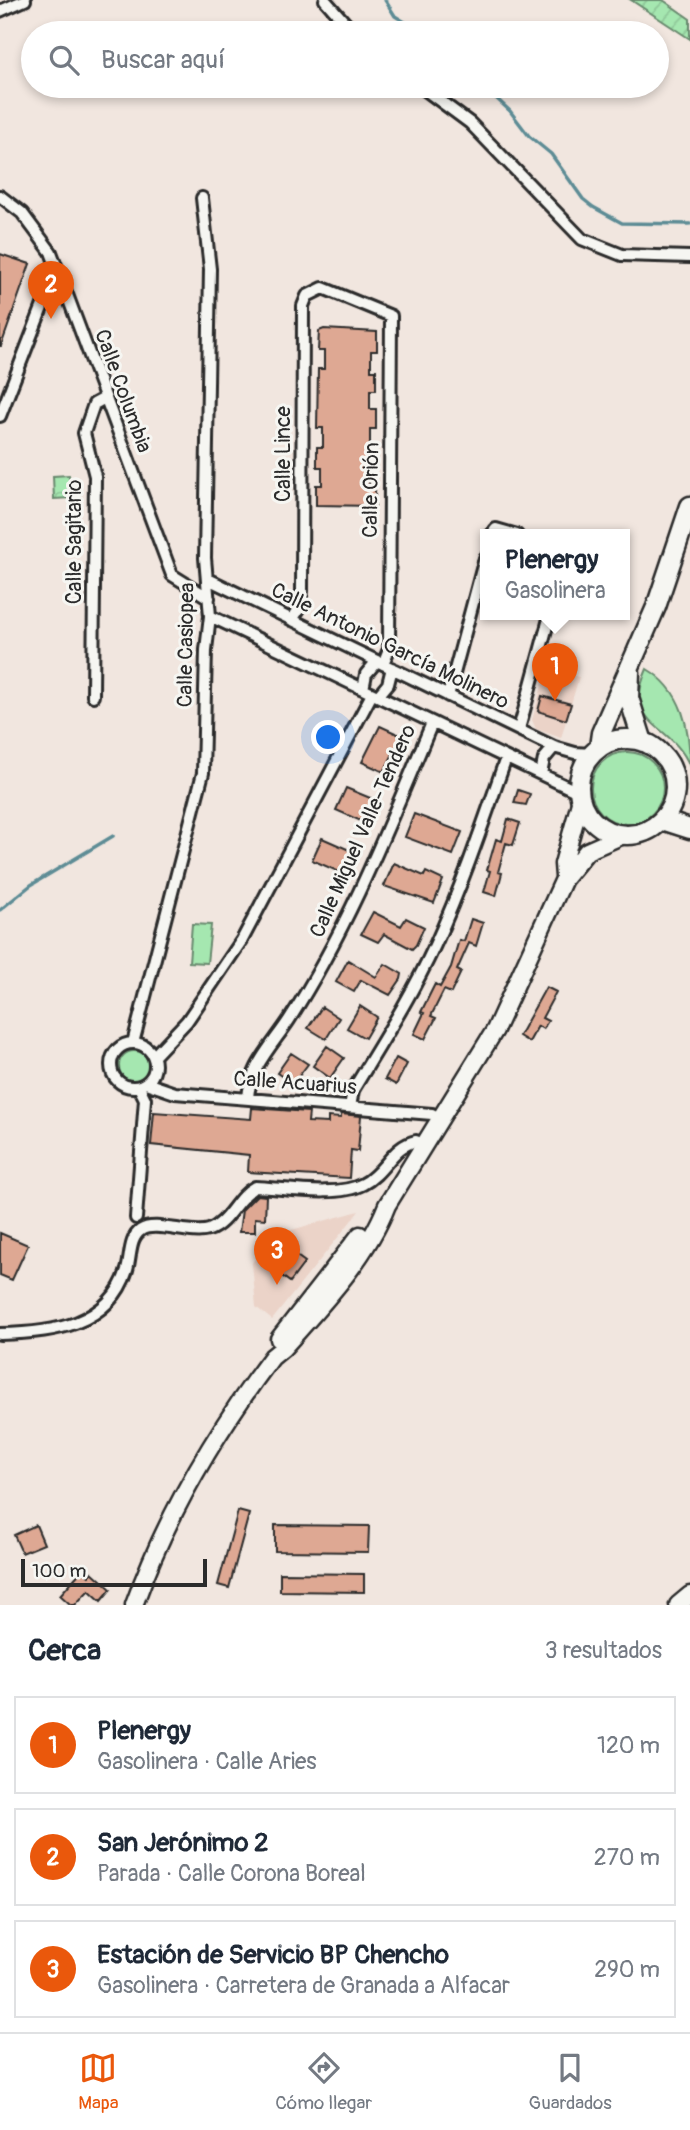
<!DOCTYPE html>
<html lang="es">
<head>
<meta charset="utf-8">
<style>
  :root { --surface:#fff; --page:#f6f6f7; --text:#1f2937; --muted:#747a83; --line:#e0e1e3; --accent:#ea580c }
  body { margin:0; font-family:Pangolin,sans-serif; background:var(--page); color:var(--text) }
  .scale { position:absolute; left:21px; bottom:18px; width:186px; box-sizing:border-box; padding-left:7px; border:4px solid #2b2b2b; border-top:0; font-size:19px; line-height:24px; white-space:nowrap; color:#2b2b2b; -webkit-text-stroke:5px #f6f6f2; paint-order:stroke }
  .you { position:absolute; left:329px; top:738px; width:24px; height:24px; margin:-18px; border:5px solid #fff; border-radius:50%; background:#1a73e8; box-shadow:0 0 0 10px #1a73e833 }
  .badge { display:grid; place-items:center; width:46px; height:46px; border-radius:50%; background:var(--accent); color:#fff; font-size:23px; font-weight:700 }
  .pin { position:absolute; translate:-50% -58px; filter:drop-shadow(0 2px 4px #0008) }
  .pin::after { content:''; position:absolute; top:37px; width:24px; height:21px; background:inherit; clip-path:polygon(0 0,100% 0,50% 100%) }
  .popup { position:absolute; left:480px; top:529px; width:150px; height:91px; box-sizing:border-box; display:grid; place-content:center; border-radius:0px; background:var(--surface); filter:drop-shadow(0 2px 5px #0005); font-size:23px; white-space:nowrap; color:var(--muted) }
  .popup b { font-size:26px; color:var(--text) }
  .popup::after { content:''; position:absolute; left:50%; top:100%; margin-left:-14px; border:14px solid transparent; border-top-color:var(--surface) }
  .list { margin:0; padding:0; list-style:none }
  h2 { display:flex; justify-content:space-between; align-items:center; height:91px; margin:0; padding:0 28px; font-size:30px }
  h2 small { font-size:23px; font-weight:400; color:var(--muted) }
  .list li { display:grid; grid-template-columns:46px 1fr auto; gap:21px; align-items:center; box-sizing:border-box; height:98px; margin:0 14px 14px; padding:0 14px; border:2px solid var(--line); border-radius:0px }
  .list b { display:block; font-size:26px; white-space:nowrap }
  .list p { margin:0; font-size:23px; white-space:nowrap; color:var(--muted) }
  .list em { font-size:23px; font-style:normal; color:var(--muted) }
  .icon { flex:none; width:38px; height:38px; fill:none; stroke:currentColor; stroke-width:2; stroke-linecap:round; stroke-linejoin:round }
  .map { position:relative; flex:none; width:690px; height:1605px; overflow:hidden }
  .search { position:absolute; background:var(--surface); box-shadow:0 4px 10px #0003; left:21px; right:21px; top:21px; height:77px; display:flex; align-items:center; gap:18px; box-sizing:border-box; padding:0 24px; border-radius:38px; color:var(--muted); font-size:26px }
  .sheet { height:427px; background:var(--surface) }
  nav { display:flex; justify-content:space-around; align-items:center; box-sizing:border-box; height:98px; border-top:2px solid var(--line); background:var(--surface); font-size:19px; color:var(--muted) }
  nav a { display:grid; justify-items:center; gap:4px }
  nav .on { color:var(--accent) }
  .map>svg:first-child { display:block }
  .built { fill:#ebd3c8 }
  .grass { fill:#a5e7b0; stroke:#68896e; stroke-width:2 }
  .park { fill:url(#park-crowns); stroke:#68896e; stroke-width:2 }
  .garden { fill:url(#garden-furrows); stroke:#68896e; stroke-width:2 }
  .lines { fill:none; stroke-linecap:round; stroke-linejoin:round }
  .stream { stroke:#5d8c95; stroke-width:3.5 }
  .building { fill:#dea893; stroke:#2b2b2b; stroke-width:2 }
  .street-casing { stroke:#2b2b2b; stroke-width:16 }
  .secondary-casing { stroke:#2b2b2b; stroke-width:21 }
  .primary-casing { stroke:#2b2b2b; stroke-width:23 }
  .street { stroke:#f6f6f2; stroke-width:10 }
  .secondary { stroke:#f6f6f2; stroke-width:16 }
  .primary { stroke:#f6f6f2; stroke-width:18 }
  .labels { text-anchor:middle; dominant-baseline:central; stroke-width:6; stroke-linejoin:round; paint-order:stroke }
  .street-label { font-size:21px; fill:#2b2b2b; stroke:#f6f6f2 }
</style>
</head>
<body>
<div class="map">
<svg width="690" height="1605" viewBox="0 0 690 1605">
  <defs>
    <pattern id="park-crowns" width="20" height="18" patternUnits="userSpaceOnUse" patternTransform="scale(1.75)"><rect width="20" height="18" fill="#a5e7b0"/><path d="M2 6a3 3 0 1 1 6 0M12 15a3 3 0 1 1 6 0" fill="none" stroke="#8ec698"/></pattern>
    <pattern id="garden-furrows" width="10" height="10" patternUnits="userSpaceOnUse" patternTransform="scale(1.75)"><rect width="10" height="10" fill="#a5e7b0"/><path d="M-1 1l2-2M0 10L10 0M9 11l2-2" fill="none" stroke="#8ec698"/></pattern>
  </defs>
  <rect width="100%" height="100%" fill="#f1e6df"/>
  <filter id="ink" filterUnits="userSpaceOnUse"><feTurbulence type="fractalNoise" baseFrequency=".0143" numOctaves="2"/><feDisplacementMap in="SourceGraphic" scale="14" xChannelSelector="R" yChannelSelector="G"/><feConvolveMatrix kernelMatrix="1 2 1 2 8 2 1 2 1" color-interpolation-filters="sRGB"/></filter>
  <g filter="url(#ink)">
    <!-- built -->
    <path class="built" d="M547,669L579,677L561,738L536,729L532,720Z
      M359,1211L272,1320L256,1307L252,1263L270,1236Z"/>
    <!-- grass -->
    <path class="grass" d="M647,669C683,690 690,729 690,767C673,722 621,727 647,669Z
      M591 788a36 36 0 1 1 72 0a36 36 0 1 1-72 0Z
      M192,924L211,925L207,963L189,962Z
      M119 1066a15 15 0 1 1 30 0a15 15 0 1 1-30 0Z"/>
    <!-- park -->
    <path class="park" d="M69,475L71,498L54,499L53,476Z"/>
    <!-- garden -->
    <path class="garden" d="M631,0H663L690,19V39Z"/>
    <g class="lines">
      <!-- stream -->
      <path class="stream" d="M385,0L395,16L423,33
        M483,86L510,111L529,136L551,154L583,199L593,207L622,223L690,224
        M0,910L31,885L113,836"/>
    </g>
    <!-- building -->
    <path class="building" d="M0,254L30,264L1,346H0Z
      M324,329L377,332V351H371V370H376V390H370V409H376V429H370V447H375V467H369V486H375V506L316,505V485H322V467H317V447H323V428H317L318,369H324V351H318L319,331Z
      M542,696L571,704L566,720L538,711Z
      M380,726L402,736L384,772L362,762Z
      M346,788L380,802L370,825L336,810Z
      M518,790L530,794L526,805L514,803Z
      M414,814L462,832L453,855L405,837Z
      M508,819L520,823L513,845L506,843L498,872L502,873L496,896L484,892L490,871L487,870L496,839L502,841Z
      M322,838L354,852L344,874L312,860Z
      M394,863L424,876L426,872L443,880L434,903L384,886Z
      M373,912L401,926L406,918L424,927L416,945L412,949L384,934L378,942L361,934Z
      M471,919L483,923L476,946L469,943L457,970L461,972L451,993L444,990L431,1016L436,1018L425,1039L414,1034L424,1013L421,1012L435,984L440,987L451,967L459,940L464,941Z
      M348,960L376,977L385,964L402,974L401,979L390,995L361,980L354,992L336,982Z
      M546,987L556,992L542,1018L548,1021L543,1029L538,1026L529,1042L519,1036Z
      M360,1006L377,1017L365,1038L347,1028Z
      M322,1007L339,1018L326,1039L308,1028Z
      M327,1046L344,1058L330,1078L313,1066Z
      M291,1053L308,1064L293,1084L277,1073Z
      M396,1058L407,1064L396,1085L385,1079Z
      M252,1108L309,1112L308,1122L328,1123V1117L341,1118V1114L361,1116L358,1151L351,1150L349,1178L248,1172L249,1155L151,1145L154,1112L251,1119Z
      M257,1195L266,1196L265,1219L255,1218V1232H239L242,1210Z
      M0,1233L28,1245L12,1280L0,1275Z
      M275,1240L305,1262L290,1282L260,1260Z
      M238,1511L249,1514L229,1588L218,1585Z
      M36,1525L44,1544L22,1553L14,1535Z
      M275,1525L369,1526L368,1552L275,1551Z
      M82,1570L89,1576L92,1572L111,1589L101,1601L89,1590L75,1605H71L60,1595Z
      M280,1573L364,1574V1592L280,1591Z"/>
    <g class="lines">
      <defs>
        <path id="street" d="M325,0L354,33
          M0,11L25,0
          M420,86L470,123L582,239L622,255L690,257
          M0,196L22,213L51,252L172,575L209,598
          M0,416L50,287L61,276
          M491,535L496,529L517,535
          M208,579L554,747L575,753L591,754
          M210,616L578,792
          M292,620L299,609L302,591L303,306L307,296L323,288L391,316L389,649L383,664
          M363,689L366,674L377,661
          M93,696L95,476L84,433L94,404L105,398
          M378,696L388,684L392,668
          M448,696L485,558
          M519,729L550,615
          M541,774L544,759L554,747
          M111 1065a22 22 0 1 1 44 0a22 22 0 1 1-44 0Z
          M133,1043L203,773L206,650L210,616L205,558L210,269L202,198
          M154,1056L187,1021L242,940L372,694
          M146,1083L175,1093L432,1114L442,1120
          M248,1099C249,1068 272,1046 289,1020C349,927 389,825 432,723
          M350,1107L353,1090C382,1042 412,995 435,945C463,884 484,821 506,758
          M136,1218L145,1099L139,1087
          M0,1334C52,1333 109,1326 127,1270C131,1257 129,1238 141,1230C155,1220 191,1236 209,1230C229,1223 236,1197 255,1187C284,1188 337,1198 363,1184C385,1173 392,1146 416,1141L425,1145"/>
        <path id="secondary" d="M564,877L563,864L580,803
          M279,1339L360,1235
          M134,1605C167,1514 214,1434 272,1357L283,1348C321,1305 366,1259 387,1205L495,1030L564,879L587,851L621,836
          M678,1605L690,1595"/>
        <path id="primary" d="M630,672L629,698L643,742
          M579 787a48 48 0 1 1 96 0a48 48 0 1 1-96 0Z
          M599,747L601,733L656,607L690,506
          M662,820L690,829"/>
      </defs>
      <!-- street casing -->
      <use href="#street" class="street-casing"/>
      <!-- secondary casing -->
      <use href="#secondary" class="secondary-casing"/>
      <!-- primary casing -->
      <use href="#primary" class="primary-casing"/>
      <!-- street -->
      <use href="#street" class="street"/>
      <!-- secondary -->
      <use href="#secondary" class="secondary"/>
      <!-- primary -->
      <use href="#primary" class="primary"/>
    </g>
  </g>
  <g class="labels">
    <!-- street labels -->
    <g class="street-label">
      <text transform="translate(123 391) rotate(70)">Calle Columbia</text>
      <text transform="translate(283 454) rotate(-90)">Calle Lince</text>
      <text transform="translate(371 490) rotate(-89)">Calle Orión</text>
      <text transform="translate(74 542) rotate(-90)">Calle Sagitario</text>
      <text transform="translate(186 645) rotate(-89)">Calle Casiopea</text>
      <text transform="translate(390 646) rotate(26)">Calle Antonio García Molinero</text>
      <text transform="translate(363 831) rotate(-66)">Calle Miguel Valle-Tendero</text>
      <text transform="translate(295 1083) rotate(4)">Calle Acuarius</text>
    </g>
  </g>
</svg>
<div class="scale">100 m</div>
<div class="you"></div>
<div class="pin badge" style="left:555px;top:701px">1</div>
<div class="popup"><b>Plenergy</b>Gasolinera</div>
<div class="pin badge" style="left:51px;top:319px">2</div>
<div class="pin badge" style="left:277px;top:1285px">3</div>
<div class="search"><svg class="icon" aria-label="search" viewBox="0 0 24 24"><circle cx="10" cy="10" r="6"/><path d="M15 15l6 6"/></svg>Buscar aquí</div>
</div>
<section class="sheet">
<h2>Cerca<small>3 resultados</small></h2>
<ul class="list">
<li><span class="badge">1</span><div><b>Plenergy</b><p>Gasolinera · Calle Aries</p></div><em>120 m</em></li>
<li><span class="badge">2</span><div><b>San Jerónimo 2</b><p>Parada · Calle Corona Boreal</p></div><em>270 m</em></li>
<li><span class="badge">3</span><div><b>Estación de Servicio BP Chencho</b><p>Gasolinera · Carretera de Granada a Alfacar</p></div><em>290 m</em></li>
</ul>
</section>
<nav>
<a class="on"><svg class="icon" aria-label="map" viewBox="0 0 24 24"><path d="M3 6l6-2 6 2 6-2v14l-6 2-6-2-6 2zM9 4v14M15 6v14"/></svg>Mapa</a>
<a><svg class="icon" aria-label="directions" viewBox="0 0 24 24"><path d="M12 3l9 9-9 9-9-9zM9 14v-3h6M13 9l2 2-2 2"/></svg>Cómo llegar</a>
<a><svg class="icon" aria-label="saved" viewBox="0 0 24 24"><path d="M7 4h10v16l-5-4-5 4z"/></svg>Guardados</a>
</nav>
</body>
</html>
